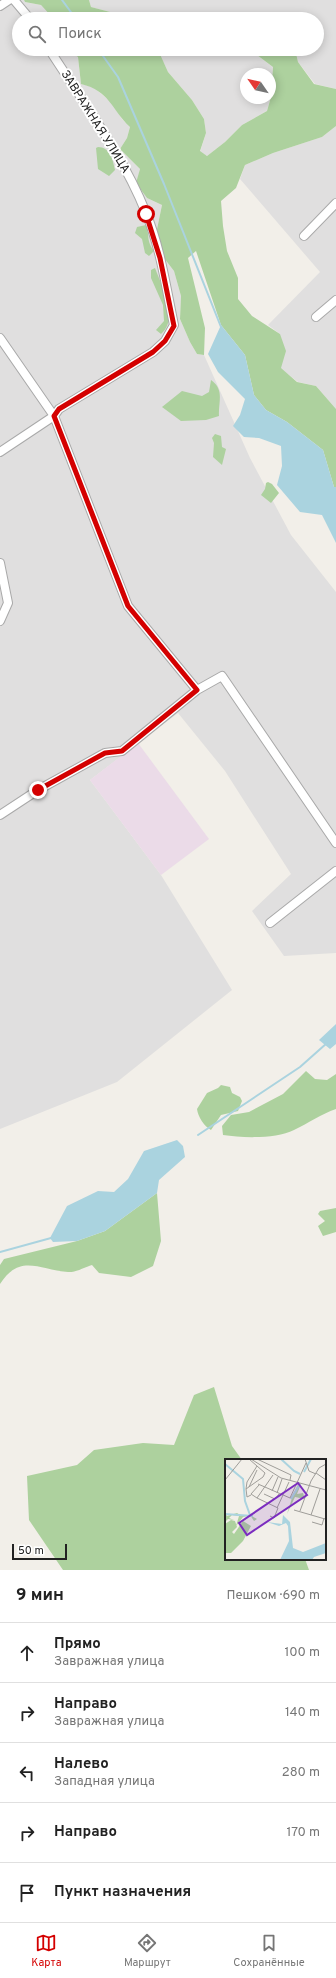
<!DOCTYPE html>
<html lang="ru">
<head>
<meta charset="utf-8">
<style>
  :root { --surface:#fff; --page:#f2f2f2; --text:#222; --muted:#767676; --line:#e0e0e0; --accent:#d40000 }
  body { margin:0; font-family:Overpass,sans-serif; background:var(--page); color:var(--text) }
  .compass { position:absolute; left:240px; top:68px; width:36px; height:36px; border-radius:50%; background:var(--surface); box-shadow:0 2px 10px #0003; rotate:304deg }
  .scale { position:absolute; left:12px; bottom:10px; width:55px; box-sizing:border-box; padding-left:4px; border:2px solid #222; border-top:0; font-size:11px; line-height:14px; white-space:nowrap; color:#222; -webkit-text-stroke:3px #fff; paint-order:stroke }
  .stop { position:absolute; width:12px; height:12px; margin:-9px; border:3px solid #d40000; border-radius:50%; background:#fff }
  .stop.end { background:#d40000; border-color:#fff; box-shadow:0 1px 4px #0008 }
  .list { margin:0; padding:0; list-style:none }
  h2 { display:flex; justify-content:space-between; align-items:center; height:52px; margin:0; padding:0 16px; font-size:17px }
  h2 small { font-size:13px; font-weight:400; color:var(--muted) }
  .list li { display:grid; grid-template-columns:26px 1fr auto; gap:12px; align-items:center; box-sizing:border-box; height:60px; padding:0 16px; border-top:1px solid var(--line) }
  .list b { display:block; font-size:15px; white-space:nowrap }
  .list p { margin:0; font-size:13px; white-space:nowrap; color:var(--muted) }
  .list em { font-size:13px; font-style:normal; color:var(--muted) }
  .icon { flex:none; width:22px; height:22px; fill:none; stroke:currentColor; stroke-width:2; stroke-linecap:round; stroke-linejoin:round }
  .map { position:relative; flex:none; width:336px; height:1570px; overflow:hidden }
  .search { position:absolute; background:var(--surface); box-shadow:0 2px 10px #0003; left:12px; right:12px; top:12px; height:44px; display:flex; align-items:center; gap:10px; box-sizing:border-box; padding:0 14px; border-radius:22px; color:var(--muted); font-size:15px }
  .sheet { height:352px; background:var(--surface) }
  nav { display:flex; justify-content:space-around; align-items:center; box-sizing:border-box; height:56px; border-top:1px solid var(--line); background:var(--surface); font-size:11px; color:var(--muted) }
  nav a { display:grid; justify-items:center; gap:2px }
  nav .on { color:var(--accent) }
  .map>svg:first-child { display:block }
  .residential { fill:#e0dfdf; fill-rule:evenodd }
  .industrial { fill:#ebdbe8 }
  .forest { fill:#add19e }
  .water { fill:#aad3df }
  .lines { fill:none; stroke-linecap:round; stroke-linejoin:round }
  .stream { stroke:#aad3df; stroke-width:2 }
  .minor-casing { stroke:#a9a9a9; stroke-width:10 }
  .minor { stroke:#fff; stroke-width:8 }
  .route { stroke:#d40000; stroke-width:5 }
  .labels { text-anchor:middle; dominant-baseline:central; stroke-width:4; stroke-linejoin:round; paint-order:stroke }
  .street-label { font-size:12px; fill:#222; stroke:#fff }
  .inset-river { fill:none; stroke:#aad3df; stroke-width:2 }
  .inset-road { fill:none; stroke:#9f9d99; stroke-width:1 }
  .view { fill:#7b2cbf; fill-opacity:0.15; stroke:#7b2cbf; stroke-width:2 }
  .inset-edge { fill:none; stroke:#222; stroke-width:2 }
</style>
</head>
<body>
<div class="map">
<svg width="336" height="1570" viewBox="0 0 336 1570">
  <rect width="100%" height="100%" fill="#f2efe9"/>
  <!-- residential -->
  <path class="residential" d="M0,0H24L25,2L41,5L51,16V19H19V49H66L78,57L81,84L93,87L111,102L122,119L130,127L127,138L120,149L140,169L137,183L147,198L162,205L156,234L164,258L174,271L181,296L180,319L190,342L197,354L204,355L250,458L291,535L336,592V953L284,956L252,911L291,874L225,771L178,713L90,780L161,875L232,990L117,1082L0,1129Z
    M89,0H336V89L315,84L298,62L295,49H317V19H120L114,13L91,7Z
    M249,49L273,67L271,97L267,111L242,125L225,142L207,156L200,152L206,133L204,119L192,100L168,72L159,53L134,50ZM246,74H270V98H246Z
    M336,126V409L316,386L298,382L280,368V334L268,325L320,272L240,179L245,165L273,153L322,137Z"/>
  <!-- industrial -->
  <path class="industrial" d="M138,743L209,839L161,875L90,780Z"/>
  <!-- forest -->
  <path class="forest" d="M24,0H89L91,7L114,13L120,19H51V16L41,5L25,2Z
    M66,49H134L159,52L168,72L192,100L204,119L206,133L200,151L207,156L225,142L242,125L267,111L271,97L273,67L249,49H295L298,62L314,84L336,89V126L322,137L273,153L245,165L236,188L221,201L223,226L227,251L238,278V299L252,316L280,334L286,351L281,368L297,382L316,386L336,409V487H334L323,450L287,422L266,410L254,395L245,355L221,325L196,251L188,258L205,328L204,355L197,354L190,342L180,319L181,296L174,271L164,258L156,234L162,205L147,198L136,183L140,169L120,149L127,138L130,127C111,109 110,91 81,84L78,57Z
    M98,147C110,147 113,160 115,170L109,176L98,169L96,148Z
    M146,225C150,237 146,240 154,251L149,256L145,253L142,239L135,233L137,227Z
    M155,268C162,287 179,319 161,334L156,330L164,321L163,305L151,278V270Z
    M211,380C225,390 218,402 219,416L206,420L181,421L162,407L182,391L202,396L209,392Z
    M215,434L221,436L222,447L226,449L222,465L213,457L214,443L212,438Z
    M268,482L272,484L279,493L271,503L261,495L265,489L266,483Z
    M306,1071L315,1079L327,1080L336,1074V1109C321,1114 309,1123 294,1130C276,1139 243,1138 223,1135L222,1126L231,1115L249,1112L283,1094Z
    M221,1085L230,1087L232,1093L240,1097L242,1101L238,1111L221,1115L211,1130C204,1126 198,1117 197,1109L207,1093L218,1088Z
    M157,1193L161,1241L153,1266L131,1277L99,1273L92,1265C85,1267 75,1273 68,1272C39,1270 20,1253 0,1284V1265L4,1259L77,1241L105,1231Z
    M336,1208V1232L323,1236L318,1226L325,1221L318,1214L320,1211Z
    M214,1387L232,1446L242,1460H226V1559H305L309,1570H63L29,1520L27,1476L77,1465L94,1450L143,1443L174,1445L194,1395Z"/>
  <!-- water -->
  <path class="water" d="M221,325L245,355L254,395L266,410L287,422L323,450L334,487H336V543L322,515L300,512L277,485L282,466L281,446L259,438L244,437L233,426L240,415L245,399L218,372L208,354Z
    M336,1024V1044L330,1049L319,1040Z
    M177,1140L183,1146L185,1157L159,1180L157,1193L105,1231L77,1241L53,1242L50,1238L67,1206L98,1191L114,1192L128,1179L144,1151Z"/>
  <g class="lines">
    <!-- stream -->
    <path class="stream" d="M62,0L76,19
      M98,49L118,77L164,184L221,327
      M198,1135L300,1067L327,1043
      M0,1252L51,1238"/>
    <defs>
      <path id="minor" d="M14,0L30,19
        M0,6L9,0
        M304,236L336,203
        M316,317L336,300
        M0,338L54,416L128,606L197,690
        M0,452L54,416L59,409L153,352L165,341L174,325C166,288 161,249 146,213C123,155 83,102 49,49
        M0,563L8,603L0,621
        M0,815L38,790L105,753L122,751L197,690L222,676L336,843
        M270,923L336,871"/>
    </defs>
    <!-- minor casing -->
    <use href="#minor" class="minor-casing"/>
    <!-- minor -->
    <use href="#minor" class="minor"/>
  </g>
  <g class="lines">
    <!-- route -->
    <path class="route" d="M38,790L105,753L122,751L197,690L128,606L54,416L59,409L153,352L165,341L174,326L160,258L146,214"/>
  </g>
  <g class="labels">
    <!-- street labels -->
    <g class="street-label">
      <text transform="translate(95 122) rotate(58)">ЗАВРАЖНАЯ УЛИЦА</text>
    </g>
  </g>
  <!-- overview -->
  <g transform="translate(225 1459)">
    <rect width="101" height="101" fill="#f2efe9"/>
    <path d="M74,24L76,25L72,35L78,34L80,40L70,38L62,55L67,39L65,40ZM0,54L2,57L12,54L15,56H25L32,60L29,62L25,56L18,58L11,67L14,57L7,56L4,59L9,61L3,60L0,63ZM6,61L10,62L12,68L7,73L9,75L18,62L26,67L18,82L6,94H0V65Z" fill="#add19e"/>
    <path d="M58,56L65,63L68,89L78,93L101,84V94L89,98L87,101H55L64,82L63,67L61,64L54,67L42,63L57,65Z" fill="#aad3df"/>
    <path class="inset-river" d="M56,0L69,12L75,15M0,5L18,20L20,42L25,56M79,13L86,0M66,40L75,25M0,55L28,57"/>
    <path class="inset-road" d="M24,0L40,14L38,18L21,30L22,23L32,7M26,0L56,19L101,31M32,0L66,16L65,21M80,0L84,12L91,15M91,14L101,21M0,21L17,0M33,25L65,39L81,4M34,26L26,35L32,39L48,16M24,28L32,11M21,30L22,38L26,36M47,32L53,18M52,34L57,20M39,35L50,40L54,35M32,39L53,49L49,59L45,57M52,49L64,23M69,51L100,60L101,57M75,52L86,22L94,9L101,5M86,56L95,30M87,63L97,66L99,59"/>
    <path class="view" d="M73,24L82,36L22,76L14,64Z"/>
    <rect width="101" height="101" class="inset-edge"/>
  </g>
</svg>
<svg class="compass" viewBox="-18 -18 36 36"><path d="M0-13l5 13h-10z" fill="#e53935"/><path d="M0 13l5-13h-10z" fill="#767676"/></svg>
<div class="scale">50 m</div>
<div class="stop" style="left:146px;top:214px"></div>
<div class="stop end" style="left:38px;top:790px"></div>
<div class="search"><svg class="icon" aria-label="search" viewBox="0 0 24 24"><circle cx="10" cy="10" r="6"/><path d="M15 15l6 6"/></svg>Поиск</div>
</div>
<section class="sheet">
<h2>9 мин<small>Пешком · 690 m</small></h2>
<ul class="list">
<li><svg class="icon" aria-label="ahead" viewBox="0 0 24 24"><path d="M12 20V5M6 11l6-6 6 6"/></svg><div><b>Прямо</b><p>Завражная улица</p></div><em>100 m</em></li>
<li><svg class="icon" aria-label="right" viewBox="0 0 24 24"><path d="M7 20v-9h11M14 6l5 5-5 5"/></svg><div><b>Направо</b><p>Завражная улица</p></div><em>140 m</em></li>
<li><svg class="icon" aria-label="left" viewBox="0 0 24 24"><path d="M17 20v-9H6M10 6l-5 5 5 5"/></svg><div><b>Налево</b><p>Западная улица</p></div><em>280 m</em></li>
<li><svg class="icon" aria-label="right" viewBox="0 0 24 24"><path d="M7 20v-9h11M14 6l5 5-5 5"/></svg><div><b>Направо</b></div><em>170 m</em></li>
<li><svg class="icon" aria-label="arrive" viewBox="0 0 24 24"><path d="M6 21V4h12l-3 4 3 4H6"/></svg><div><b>Пункт назначения</b></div></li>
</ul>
</section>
<nav>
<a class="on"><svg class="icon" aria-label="map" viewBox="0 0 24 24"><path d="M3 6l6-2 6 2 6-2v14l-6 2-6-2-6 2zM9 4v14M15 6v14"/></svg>Карта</a>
<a><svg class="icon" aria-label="directions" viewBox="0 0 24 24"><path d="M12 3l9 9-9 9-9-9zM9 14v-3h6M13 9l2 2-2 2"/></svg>Маршрут</a>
<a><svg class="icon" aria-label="saved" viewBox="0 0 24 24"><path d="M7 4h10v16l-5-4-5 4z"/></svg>Сохранённые</a>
</nav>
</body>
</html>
